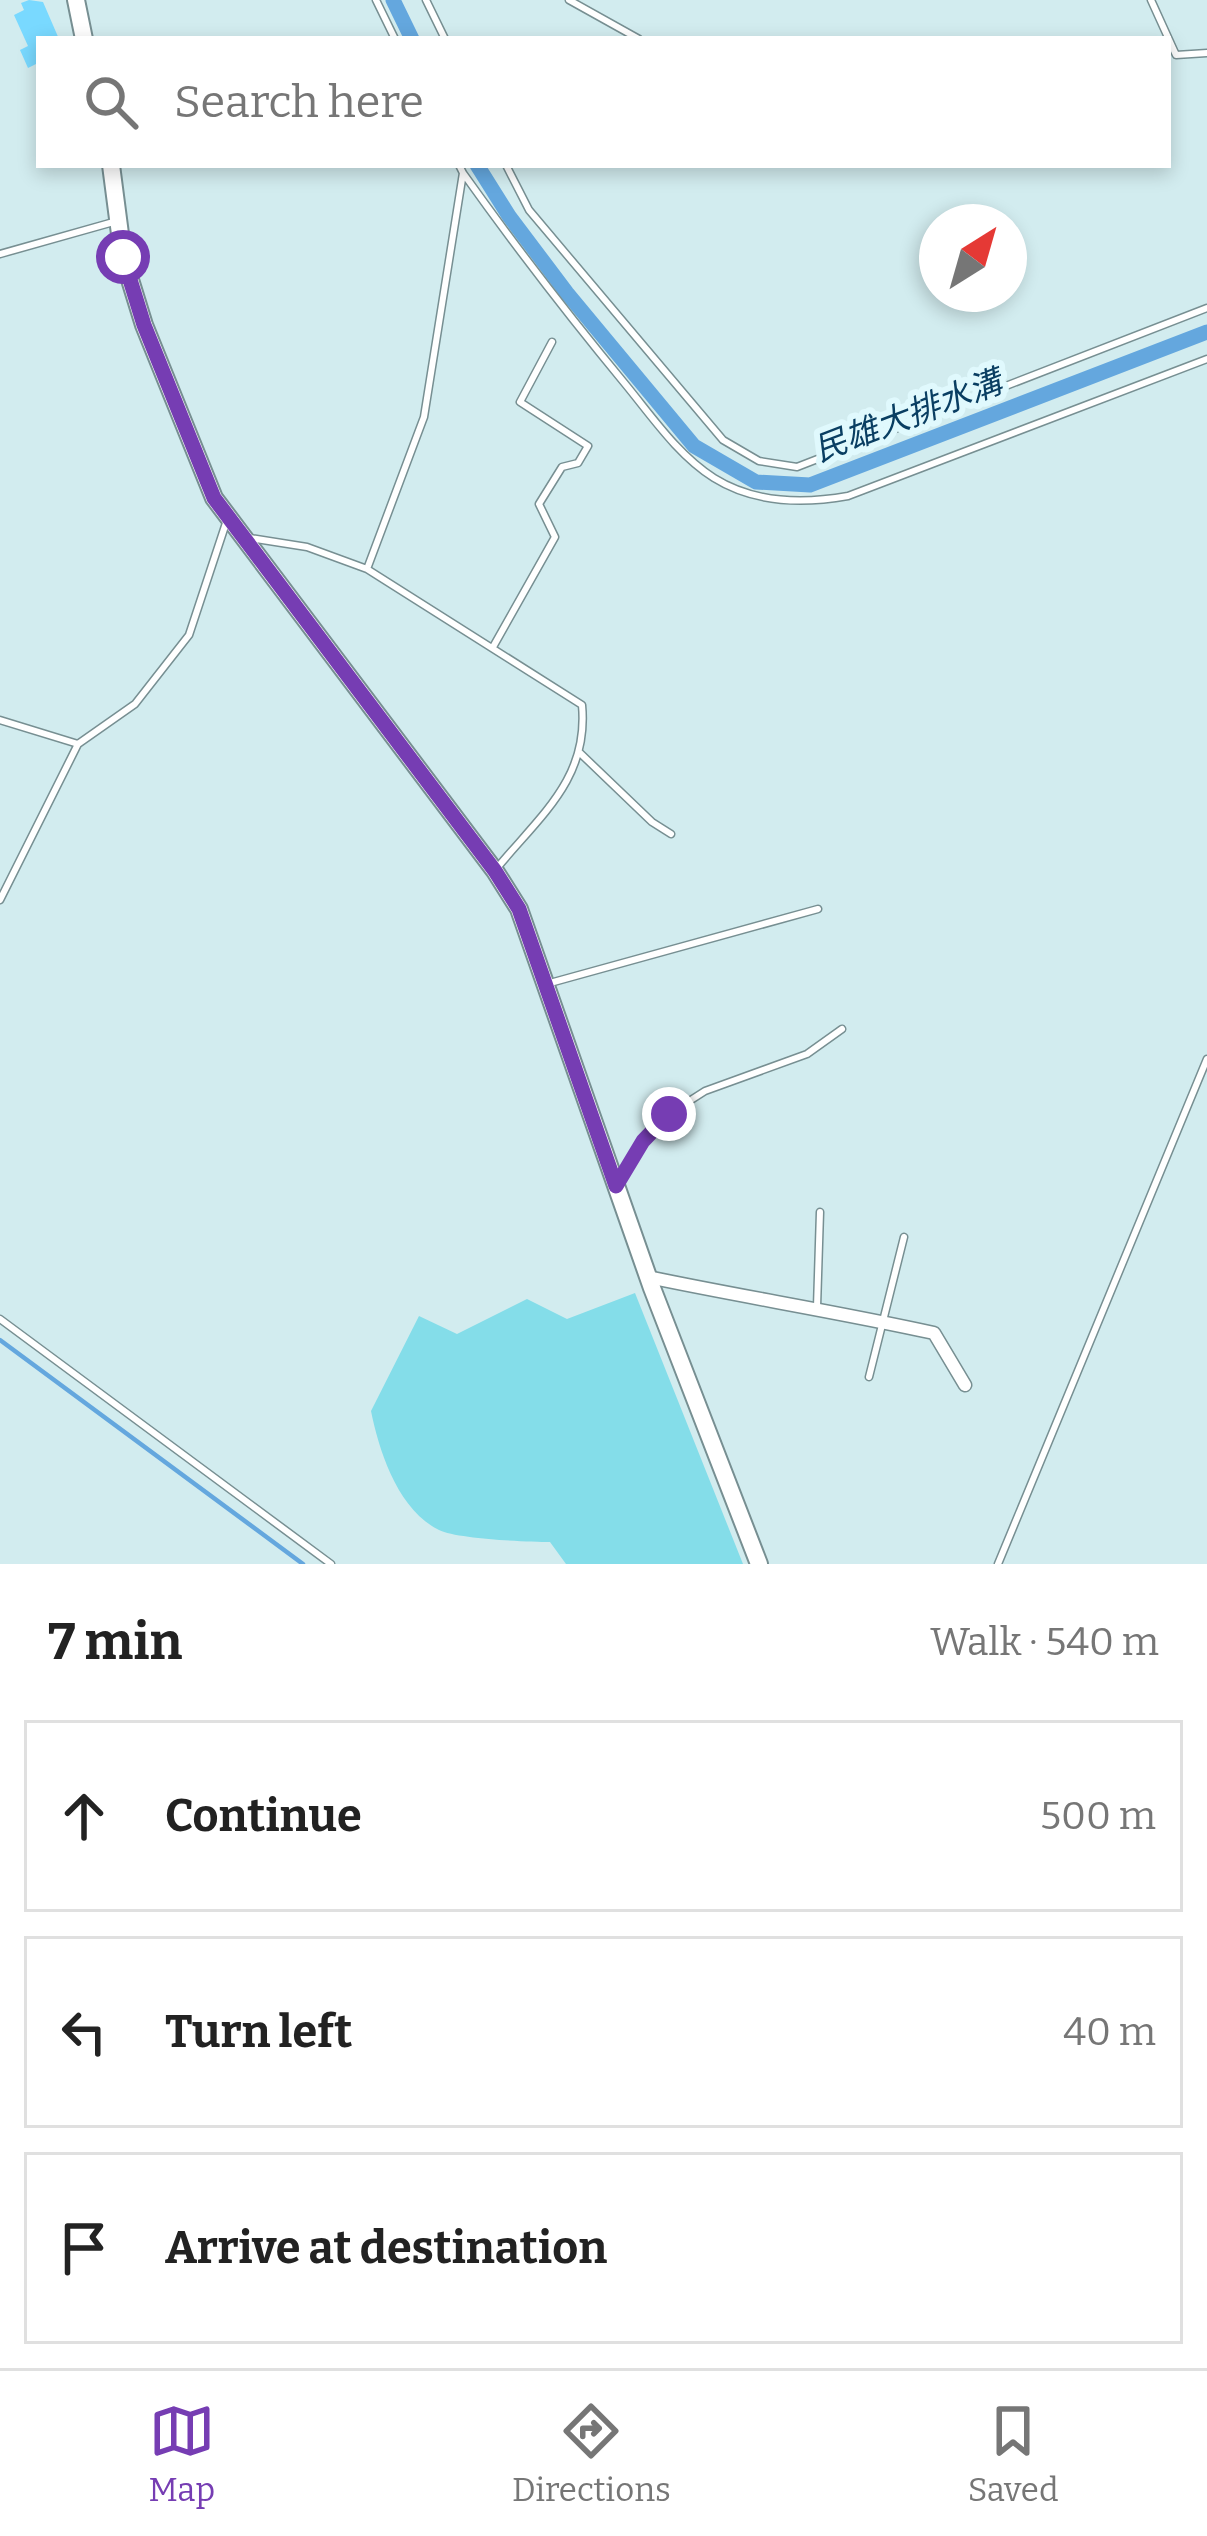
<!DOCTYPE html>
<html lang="en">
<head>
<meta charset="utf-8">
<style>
  :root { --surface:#fff; --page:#f6f6f6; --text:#222; --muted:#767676; --line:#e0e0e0; --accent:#763db3 }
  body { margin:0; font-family:Bitter,"Noto Sans TC",serif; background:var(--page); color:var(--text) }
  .compass { position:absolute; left:919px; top:204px; width:108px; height:108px; border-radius:50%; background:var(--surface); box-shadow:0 6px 18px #0003; rotate:37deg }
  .stop { position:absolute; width:36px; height:36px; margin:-27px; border:9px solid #763db3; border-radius:50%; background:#fff }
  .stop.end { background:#763db3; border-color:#fff; box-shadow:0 3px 12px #0008 }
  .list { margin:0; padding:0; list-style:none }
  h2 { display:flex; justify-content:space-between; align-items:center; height:156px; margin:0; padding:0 48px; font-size:51px }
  h2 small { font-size:39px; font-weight:400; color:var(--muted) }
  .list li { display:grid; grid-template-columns:78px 1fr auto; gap:36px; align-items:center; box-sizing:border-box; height:192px; margin:0 24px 24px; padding:0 24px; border:3px solid var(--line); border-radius:0px }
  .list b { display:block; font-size:45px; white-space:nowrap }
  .list em { font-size:39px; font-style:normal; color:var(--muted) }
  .icon { flex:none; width:66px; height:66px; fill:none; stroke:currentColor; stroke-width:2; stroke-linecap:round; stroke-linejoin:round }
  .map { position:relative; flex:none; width:1207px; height:1564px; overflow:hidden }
  .search { position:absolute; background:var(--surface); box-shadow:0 6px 18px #0003; left:36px; right:36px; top:36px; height:132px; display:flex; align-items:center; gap:30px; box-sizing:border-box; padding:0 42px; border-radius:0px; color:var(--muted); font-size:45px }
  .sheet { height:804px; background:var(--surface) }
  nav { display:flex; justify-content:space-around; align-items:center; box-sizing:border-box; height:168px; border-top:3px solid var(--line); background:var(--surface); font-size:33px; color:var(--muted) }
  nav a { display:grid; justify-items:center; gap:6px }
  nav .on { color:var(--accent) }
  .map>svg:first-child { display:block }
  .green { fill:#84dde9 }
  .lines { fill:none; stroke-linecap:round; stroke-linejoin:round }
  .stream { stroke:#64a7de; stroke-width:4.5 }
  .canal { stroke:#64a7de; stroke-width:15 }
  .building { fill:#79d9ff }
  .service-casing { stroke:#778f92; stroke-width:9 }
  .minor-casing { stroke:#778f92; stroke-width:15 }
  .tertiary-casing { stroke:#778f92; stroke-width:20 }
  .service { stroke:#fff; stroke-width:6 }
  .minor { stroke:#fff; stroke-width:12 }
  .tertiary { stroke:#fff; stroke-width:16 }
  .route { stroke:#763db3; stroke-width:15 }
  .labels { text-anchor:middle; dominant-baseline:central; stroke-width:12; stroke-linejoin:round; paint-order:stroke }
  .water-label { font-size:33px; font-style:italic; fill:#093e62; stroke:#e0f9fd }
</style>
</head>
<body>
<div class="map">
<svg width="1207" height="1564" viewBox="0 0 1207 1564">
  <rect width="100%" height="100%" fill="#d2ecef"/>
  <!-- green -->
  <path class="green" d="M635,1293L743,1564H566L550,1542C527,1542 457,1539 439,1530C398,1510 379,1451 371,1411L419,1316L457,1334L527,1299L567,1319Z"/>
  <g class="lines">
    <!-- stream -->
    <path class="stream" d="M0,1340L303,1564"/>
    <!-- canal -->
    <path class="canal" d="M393,0L412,39
      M477,165L509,216L567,293L694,446L756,482L810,485L1207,332"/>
  </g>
  <!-- building -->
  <path class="building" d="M29,0L43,2L59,39H39V72L36,64L28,68L20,50L28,46L14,15L24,10L21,3Z"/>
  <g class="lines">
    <defs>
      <path id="service" d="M376,0L395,39
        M426,0L445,39
        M569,0L639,39
        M1151,0L1176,55L1207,53
        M506,165L529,210L723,440L759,461L797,467L1207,308
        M463,173C515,246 569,316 626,385C653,418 678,455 714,478C754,503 803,504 848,496L1207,359
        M0,254L117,221
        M250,538L307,547L367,569L582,705C589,778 541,815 497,868
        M367,569L424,417L463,173L459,165
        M493,647L555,537L539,504L562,467L578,463L588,446L520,402L552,342
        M0,720L78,744
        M580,753L652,822L671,834
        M0,900L78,744L135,704L189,635L227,520
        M550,983L818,909
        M618,1183L643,1141L669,1114L705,1091L807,1054L842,1029
        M817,1307L820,1212
        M0,1319L331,1564
        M869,1377L904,1237
        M998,1564L1207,1059"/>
      <path id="minor" d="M648,1277C743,1297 839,1312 934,1333L965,1385"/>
      <path id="tertiary" d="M76,0L84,39
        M111,165L123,257L144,325L214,498L495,871L519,909L652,1288L759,1564"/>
    </defs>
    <!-- service casing -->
    <use href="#service" class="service-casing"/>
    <!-- minor casing -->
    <use href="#minor" class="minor-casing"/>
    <!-- tertiary casing -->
    <use href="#tertiary" class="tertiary-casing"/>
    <!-- service -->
    <use href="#service" class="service"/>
    <!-- minor -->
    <use href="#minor" class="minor"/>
    <!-- tertiary -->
    <use href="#tertiary" class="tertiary"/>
  </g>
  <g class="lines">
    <!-- route -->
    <path class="route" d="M123,257L144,325L214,498L495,871L519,909L616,1186L643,1141L669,1114"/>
  </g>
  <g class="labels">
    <!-- water labels -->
    <g class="water-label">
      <text transform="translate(908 416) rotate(-21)">民雄大排水溝</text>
    </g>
  </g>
</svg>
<svg class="compass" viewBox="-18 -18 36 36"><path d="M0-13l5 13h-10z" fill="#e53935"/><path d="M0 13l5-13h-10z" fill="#767676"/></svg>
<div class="stop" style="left:123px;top:257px"></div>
<div class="stop end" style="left:669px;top:1114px"></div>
<div class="search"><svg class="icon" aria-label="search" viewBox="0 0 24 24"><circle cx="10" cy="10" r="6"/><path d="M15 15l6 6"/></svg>Search here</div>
</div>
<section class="sheet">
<h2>7 min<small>Walk · 540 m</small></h2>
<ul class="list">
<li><svg class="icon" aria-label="ahead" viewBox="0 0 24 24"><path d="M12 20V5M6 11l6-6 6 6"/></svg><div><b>Continue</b></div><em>500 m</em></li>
<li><svg class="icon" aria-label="left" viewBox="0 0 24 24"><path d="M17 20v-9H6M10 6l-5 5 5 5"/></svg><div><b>Turn left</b></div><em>40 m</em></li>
<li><svg class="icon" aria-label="arrive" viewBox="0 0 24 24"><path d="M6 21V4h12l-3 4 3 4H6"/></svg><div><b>Arrive at destination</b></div></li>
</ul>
</section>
<nav>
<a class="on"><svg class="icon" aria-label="map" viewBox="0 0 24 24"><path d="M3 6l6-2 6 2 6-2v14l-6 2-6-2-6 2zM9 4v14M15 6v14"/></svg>Map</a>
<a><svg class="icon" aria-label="directions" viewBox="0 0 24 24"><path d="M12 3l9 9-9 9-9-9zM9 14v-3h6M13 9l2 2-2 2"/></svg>Directions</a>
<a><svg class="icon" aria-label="saved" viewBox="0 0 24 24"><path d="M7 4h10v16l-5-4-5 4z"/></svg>Saved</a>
</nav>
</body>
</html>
